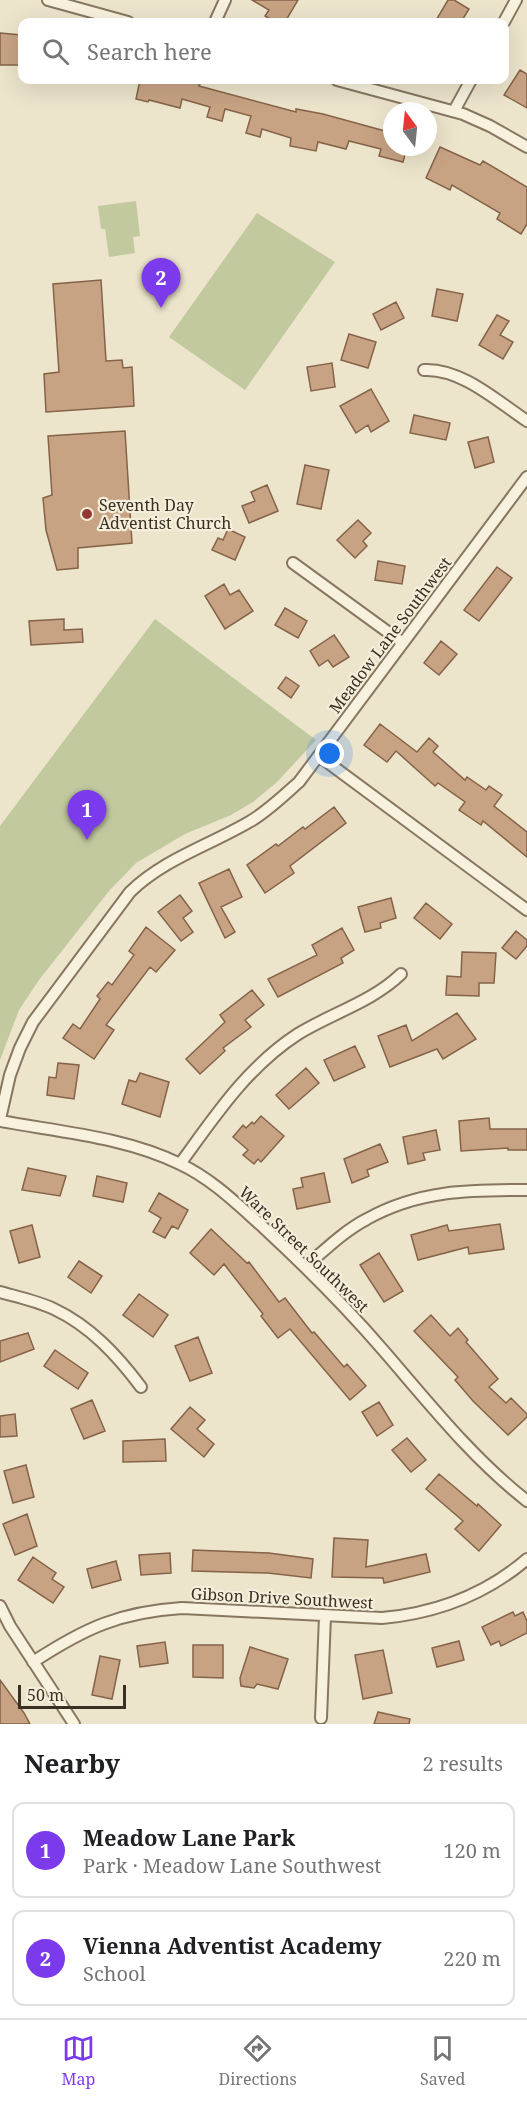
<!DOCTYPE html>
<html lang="en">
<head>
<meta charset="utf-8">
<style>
  :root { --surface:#fff; --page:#f6f6f6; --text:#202124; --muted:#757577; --line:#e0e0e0; --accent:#7c3aed }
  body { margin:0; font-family:"Noto Serif",serif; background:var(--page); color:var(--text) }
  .compass { position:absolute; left:383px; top:102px; width:54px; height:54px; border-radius:50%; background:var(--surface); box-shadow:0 6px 24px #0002; rotate:345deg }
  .scale { position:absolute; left:18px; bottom:15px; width:108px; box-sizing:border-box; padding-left:6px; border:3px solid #392f22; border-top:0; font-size:16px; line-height:21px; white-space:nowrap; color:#392f22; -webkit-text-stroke:4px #f4eeda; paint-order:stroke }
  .you { position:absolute; left:330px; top:754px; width:21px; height:21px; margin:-15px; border:4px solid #fff; border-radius:50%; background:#1a73e8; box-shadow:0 0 0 9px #1a73e833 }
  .badge { display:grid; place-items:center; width:39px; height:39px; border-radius:50%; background:var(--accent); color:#fff; font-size:20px; font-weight:700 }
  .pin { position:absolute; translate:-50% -50px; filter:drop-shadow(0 2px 3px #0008) }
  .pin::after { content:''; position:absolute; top:32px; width:21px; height:18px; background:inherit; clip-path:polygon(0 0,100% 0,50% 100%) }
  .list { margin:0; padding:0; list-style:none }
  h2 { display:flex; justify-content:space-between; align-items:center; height:78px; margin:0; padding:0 24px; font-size:26px }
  h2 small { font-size:20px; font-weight:400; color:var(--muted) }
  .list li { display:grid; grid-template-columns:39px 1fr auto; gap:18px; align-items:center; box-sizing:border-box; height:96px; margin:0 12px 12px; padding:0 12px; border:2px solid var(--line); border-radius:12px }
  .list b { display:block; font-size:22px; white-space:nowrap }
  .list p { margin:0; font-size:20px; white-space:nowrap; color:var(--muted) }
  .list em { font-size:20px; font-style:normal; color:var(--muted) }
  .icon { flex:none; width:33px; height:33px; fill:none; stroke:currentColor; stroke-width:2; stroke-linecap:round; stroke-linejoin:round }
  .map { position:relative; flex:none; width:527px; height:1724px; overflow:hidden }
  .search { position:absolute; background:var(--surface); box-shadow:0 6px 24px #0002; left:18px; right:18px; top:18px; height:66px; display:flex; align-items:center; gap:15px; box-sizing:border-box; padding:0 21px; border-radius:12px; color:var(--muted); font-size:22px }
  .sheet { height:294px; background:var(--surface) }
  nav { display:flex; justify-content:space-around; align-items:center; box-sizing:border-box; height:84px; border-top:2px solid var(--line); background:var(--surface); font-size:16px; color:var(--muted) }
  nav a { display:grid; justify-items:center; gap:3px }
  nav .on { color:var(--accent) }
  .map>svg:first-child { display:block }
  .green { fill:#c3c99f }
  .building { fill:#c7a384; stroke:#856348; stroke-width:1.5 }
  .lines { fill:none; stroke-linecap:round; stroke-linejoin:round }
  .street-casing { stroke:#877760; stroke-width:14 }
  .street { stroke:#f7f1de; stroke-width:10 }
  .poi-dot { fill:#923935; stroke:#f4eeda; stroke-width:2 }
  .labels { text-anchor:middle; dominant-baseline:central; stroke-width:4.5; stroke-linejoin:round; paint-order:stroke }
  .poi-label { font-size:16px; fill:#392f22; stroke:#f4eeda; text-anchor:start }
  .street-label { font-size:16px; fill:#392f22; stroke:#f4eeda }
</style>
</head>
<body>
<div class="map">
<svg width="527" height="1724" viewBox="0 0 527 1724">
  <rect width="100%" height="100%" fill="#ece4cb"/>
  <!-- green -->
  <path class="green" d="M136,201L140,236L133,237L135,253L109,257L105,229H101L98,206Z
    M257,213L335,262L245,390L169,337Z
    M155,619L316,740L277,782L253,802L231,815L185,834L136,863L109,891L39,980L19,1010L0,1060V826Z"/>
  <!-- building -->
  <path class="building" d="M252,0H298L285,22H275L265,16L269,10Z
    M448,0H454L469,9L461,22H435Z
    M0,33L21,35L19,65H0Z
    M520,70L527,74V108L504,95Z
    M140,80H183L200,84L199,86L296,112V109L323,114L385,131L388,121H392V147H407L403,162L379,156L381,149L349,141L346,149L318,142L316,151L290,146L291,138L262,129L260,137L246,133L251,116L225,109L222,121L207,117L210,107L182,99L180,108L149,100L148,102L136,99Z
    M440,147L480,165L483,161L527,187V224L521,234L497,219L500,213L452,185L450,190L426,178Z
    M101,280L106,361L122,360L123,368L132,367L134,406L46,412L44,374L59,372L53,284Z
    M437,289L463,294L457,321L432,316Z
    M396,302L404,318L381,330L373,314Z
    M497,315L509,321L500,335L513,342L503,359L479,345Z
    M349,334L376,342L368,368L341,360Z
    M332,363L335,387L311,391L307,367Z
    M371,389L389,421L371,432L368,425L356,433L340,406Z
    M414,415L450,423L446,440L410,433Z
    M125,431L132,543L78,548V568L57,570L46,530L43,498L52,495L48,436Z
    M488,437L494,462L475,468L468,442Z
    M305,465L329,470L321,509L297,504Z
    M267,485L278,511L249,523L242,506L255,501L251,492Z
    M358,520L371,533L363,541L367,546L355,558L337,540Z
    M228,529L245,537L235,560L212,550L218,538L223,540Z
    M378,561L405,566L402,584L375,580Z
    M497,567L512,578L479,621L464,610Z
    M224,584L230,595L239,590L253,611L225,629L205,596Z
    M285,608L307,621L298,638L275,625Z
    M64,619V630L82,629L83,642L31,645L29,621Z
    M334,635L349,657L333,667L328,660L319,666L310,651Z
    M441,641L457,654L439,675L424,663Z
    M286,677L299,686L291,698L278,688Z
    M380,724L417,752L429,738L438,746L433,752L465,780L467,777L486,790L489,786L502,795L494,806L527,832V857L483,821L481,825L459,810L465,802L438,783L435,786L396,751L387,762L364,745Z
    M334,807L346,823L290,866L294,873L265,893L247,865L276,844L278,846L303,827L305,829Z
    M229,869L242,897L221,907L235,932L225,938L199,883Z
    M180,895L192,911L183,918L193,932L181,941L158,912Z
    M391,898L396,918L380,923L381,928L365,932L358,907Z
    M426,903L452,924L440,939L414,918Z
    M146,927L175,950L156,972L150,967L106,1025L114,1030L94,1059L63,1038L73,1024L80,1029L100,999L97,996L108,982L112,985L134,955L129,951Z
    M342,928L354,950L341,958L343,963L278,997L268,979L317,955L312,945Z
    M516,931L527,940V946L516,959L502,948Z
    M462,952L496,953L494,983H479V996L446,995L447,976L461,977Z
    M252,990L264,1005L245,1020L251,1027L223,1048L225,1051L200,1074L186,1059L225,1022L220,1015Z
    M457,1013L476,1039L443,1059L437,1049L390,1067L378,1036L406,1025L412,1041Z
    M355,1046L365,1067L334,1081L324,1060Z
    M58,1063L79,1065L74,1099L47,1095L49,1077L56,1078Z
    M306,1068L319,1083L289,1109L276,1095Z
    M140,1073L169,1082L160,1117L122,1104L129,1080L136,1082Z
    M261,1116L284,1136L261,1162L258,1159L254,1164L243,1155L248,1150L233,1137L243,1125L246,1128L252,1122L254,1124Z
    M489,1118L490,1129H527V1150H508V1148L461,1151L459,1121Z
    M436,1130L440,1150L423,1153L425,1160L408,1164L403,1137Z
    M380,1144L388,1162L367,1170L369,1176L352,1183L344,1159Z
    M28,1168L66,1176L60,1196L22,1190Z
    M324,1173L330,1202L297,1209L293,1189L303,1187L301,1178Z
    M97,1176L127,1183L123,1202L93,1196Z
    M159,1193L188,1210L178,1229L172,1226L165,1238L153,1232L161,1218L149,1211Z
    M500,1224L504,1249L469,1254L468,1247L418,1260L411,1235L447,1225L449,1231Z
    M32,1225L40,1257L19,1263L10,1231Z
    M211,1229L247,1263L249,1262L279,1302L285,1298L312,1333L314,1332L344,1367L347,1364L366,1386L350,1400L290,1329L278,1338L261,1316L263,1314L224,1264L214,1275L190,1253Z
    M379,1253L403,1291L384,1302L360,1265Z
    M79,1261L102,1276L91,1293L68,1277Z
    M139,1294L168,1315L153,1337L123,1315Z
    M431,1315L450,1336L458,1328L468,1340L466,1342L498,1379L489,1387L506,1403L511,1398L527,1414V1417L508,1435L473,1401L455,1380L458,1377L414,1331Z
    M28,1333L34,1349L0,1362V1341Z
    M198,1337L212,1373L190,1381L175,1346Z
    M55,1350L88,1373L78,1389L44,1366Z
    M92,1400L105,1431L84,1439L71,1409Z
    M379,1402L393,1425L377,1436L362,1412Z
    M190,1407L205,1420L197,1429L214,1444L204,1457L171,1429Z
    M15,1414L17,1436L0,1437V1416Z
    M407,1438L426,1460L411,1472L392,1450Z
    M165,1439L166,1461L123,1462V1441Z
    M26,1465L34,1497L13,1503L4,1471Z
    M439,1474L477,1506L478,1504L501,1525L479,1551L455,1529L463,1521L426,1489Z
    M27,1514L37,1546L15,1555L3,1524Z
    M334,1538L368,1540L366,1567L426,1554L430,1572L384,1583L383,1578L332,1577Z
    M193,1550L269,1553L313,1559L311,1578L268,1573L192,1571Z
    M170,1553L171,1573L141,1575L139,1555Z
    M33,1557L56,1573L52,1579L64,1587L53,1603L18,1580Z
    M116,1561L121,1580L92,1588L87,1569Z
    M513,1612L515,1616L523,1612L527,1621V1633L501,1646L499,1641L491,1645L482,1627Z
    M459,1641L464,1660L437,1667L432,1648Z
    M165,1642L168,1663L140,1667L137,1646Z
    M193,1645H223V1678L193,1677Z
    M250,1647L288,1659L278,1689L257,1684L254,1688L241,1686L240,1678Z
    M383,1650L392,1693L363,1699L355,1655Z
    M100,1656L120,1660L112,1699L92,1695Z
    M0,1680L24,1713L30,1724H0Z
    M378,1712L410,1719L409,1724H374Z"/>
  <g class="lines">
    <defs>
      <path id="street" d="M48,0L128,22
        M215,22L225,0
        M504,22L516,0
        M337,80L463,114L490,126L527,147
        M454,111L471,80
        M424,370C461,368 497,401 527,421
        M293,563L403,643
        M319,756L527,910
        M0,1119L10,1075L20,1048L33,1022L130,892C164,859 208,846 249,822C267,812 283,796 299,782L527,477
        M0,1121C60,1132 125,1137 180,1164C212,1179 237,1204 263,1227C305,1266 346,1307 383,1350C429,1403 471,1457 527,1501
        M180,1164C215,1116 247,1067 298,1034C332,1013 372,1002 401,974
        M305,1267C325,1250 344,1231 367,1219C419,1190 469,1190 527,1190
        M0,1292C18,1297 37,1301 54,1309C90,1326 117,1355 141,1387
        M0,1606L10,1626L74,1724
        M33,1662C85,1628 120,1612 182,1608L382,1618C437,1613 485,1595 527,1559
        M321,1718L325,1616"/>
    </defs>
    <!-- street casing -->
    <use href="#street" class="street-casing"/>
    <!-- street -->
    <use href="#street" class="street"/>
  </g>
  <!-- markers -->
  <circle class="poi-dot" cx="87" cy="514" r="6"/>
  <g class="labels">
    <!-- poi labels -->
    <g class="poi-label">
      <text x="99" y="505">Seventh Day<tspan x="99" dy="18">Adventist Church</tspan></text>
    </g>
    <!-- street labels -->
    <g class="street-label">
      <text transform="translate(390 635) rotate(-53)">Meadow Lane Southwest</text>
      <text transform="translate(304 1249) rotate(44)">Ware Street Southwest</text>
      <text transform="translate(282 1598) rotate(3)">Gibson Drive Southwest</text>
    </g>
  </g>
</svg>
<svg class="compass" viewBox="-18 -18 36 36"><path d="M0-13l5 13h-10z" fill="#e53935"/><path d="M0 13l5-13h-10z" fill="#757577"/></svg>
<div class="scale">50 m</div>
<div class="you"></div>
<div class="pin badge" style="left:87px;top:840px">1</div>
<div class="pin badge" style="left:161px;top:308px">2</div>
<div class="search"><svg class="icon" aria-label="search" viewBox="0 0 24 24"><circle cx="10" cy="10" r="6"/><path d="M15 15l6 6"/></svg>Search here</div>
</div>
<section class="sheet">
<h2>Nearby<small>2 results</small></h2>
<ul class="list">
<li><span class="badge">1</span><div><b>Meadow Lane Park</b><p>Park · Meadow Lane Southwest</p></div><em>120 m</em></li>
<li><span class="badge">2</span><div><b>Vienna Adventist Academy</b><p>School</p></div><em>220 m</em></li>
</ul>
</section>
<nav>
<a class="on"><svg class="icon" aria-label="map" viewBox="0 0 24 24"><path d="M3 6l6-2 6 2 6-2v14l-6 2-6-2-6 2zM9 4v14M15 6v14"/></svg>Map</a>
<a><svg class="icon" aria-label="directions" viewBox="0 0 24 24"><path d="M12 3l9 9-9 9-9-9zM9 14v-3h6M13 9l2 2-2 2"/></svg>Directions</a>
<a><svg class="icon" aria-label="saved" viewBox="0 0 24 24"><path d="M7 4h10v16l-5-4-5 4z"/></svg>Saved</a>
</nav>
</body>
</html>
